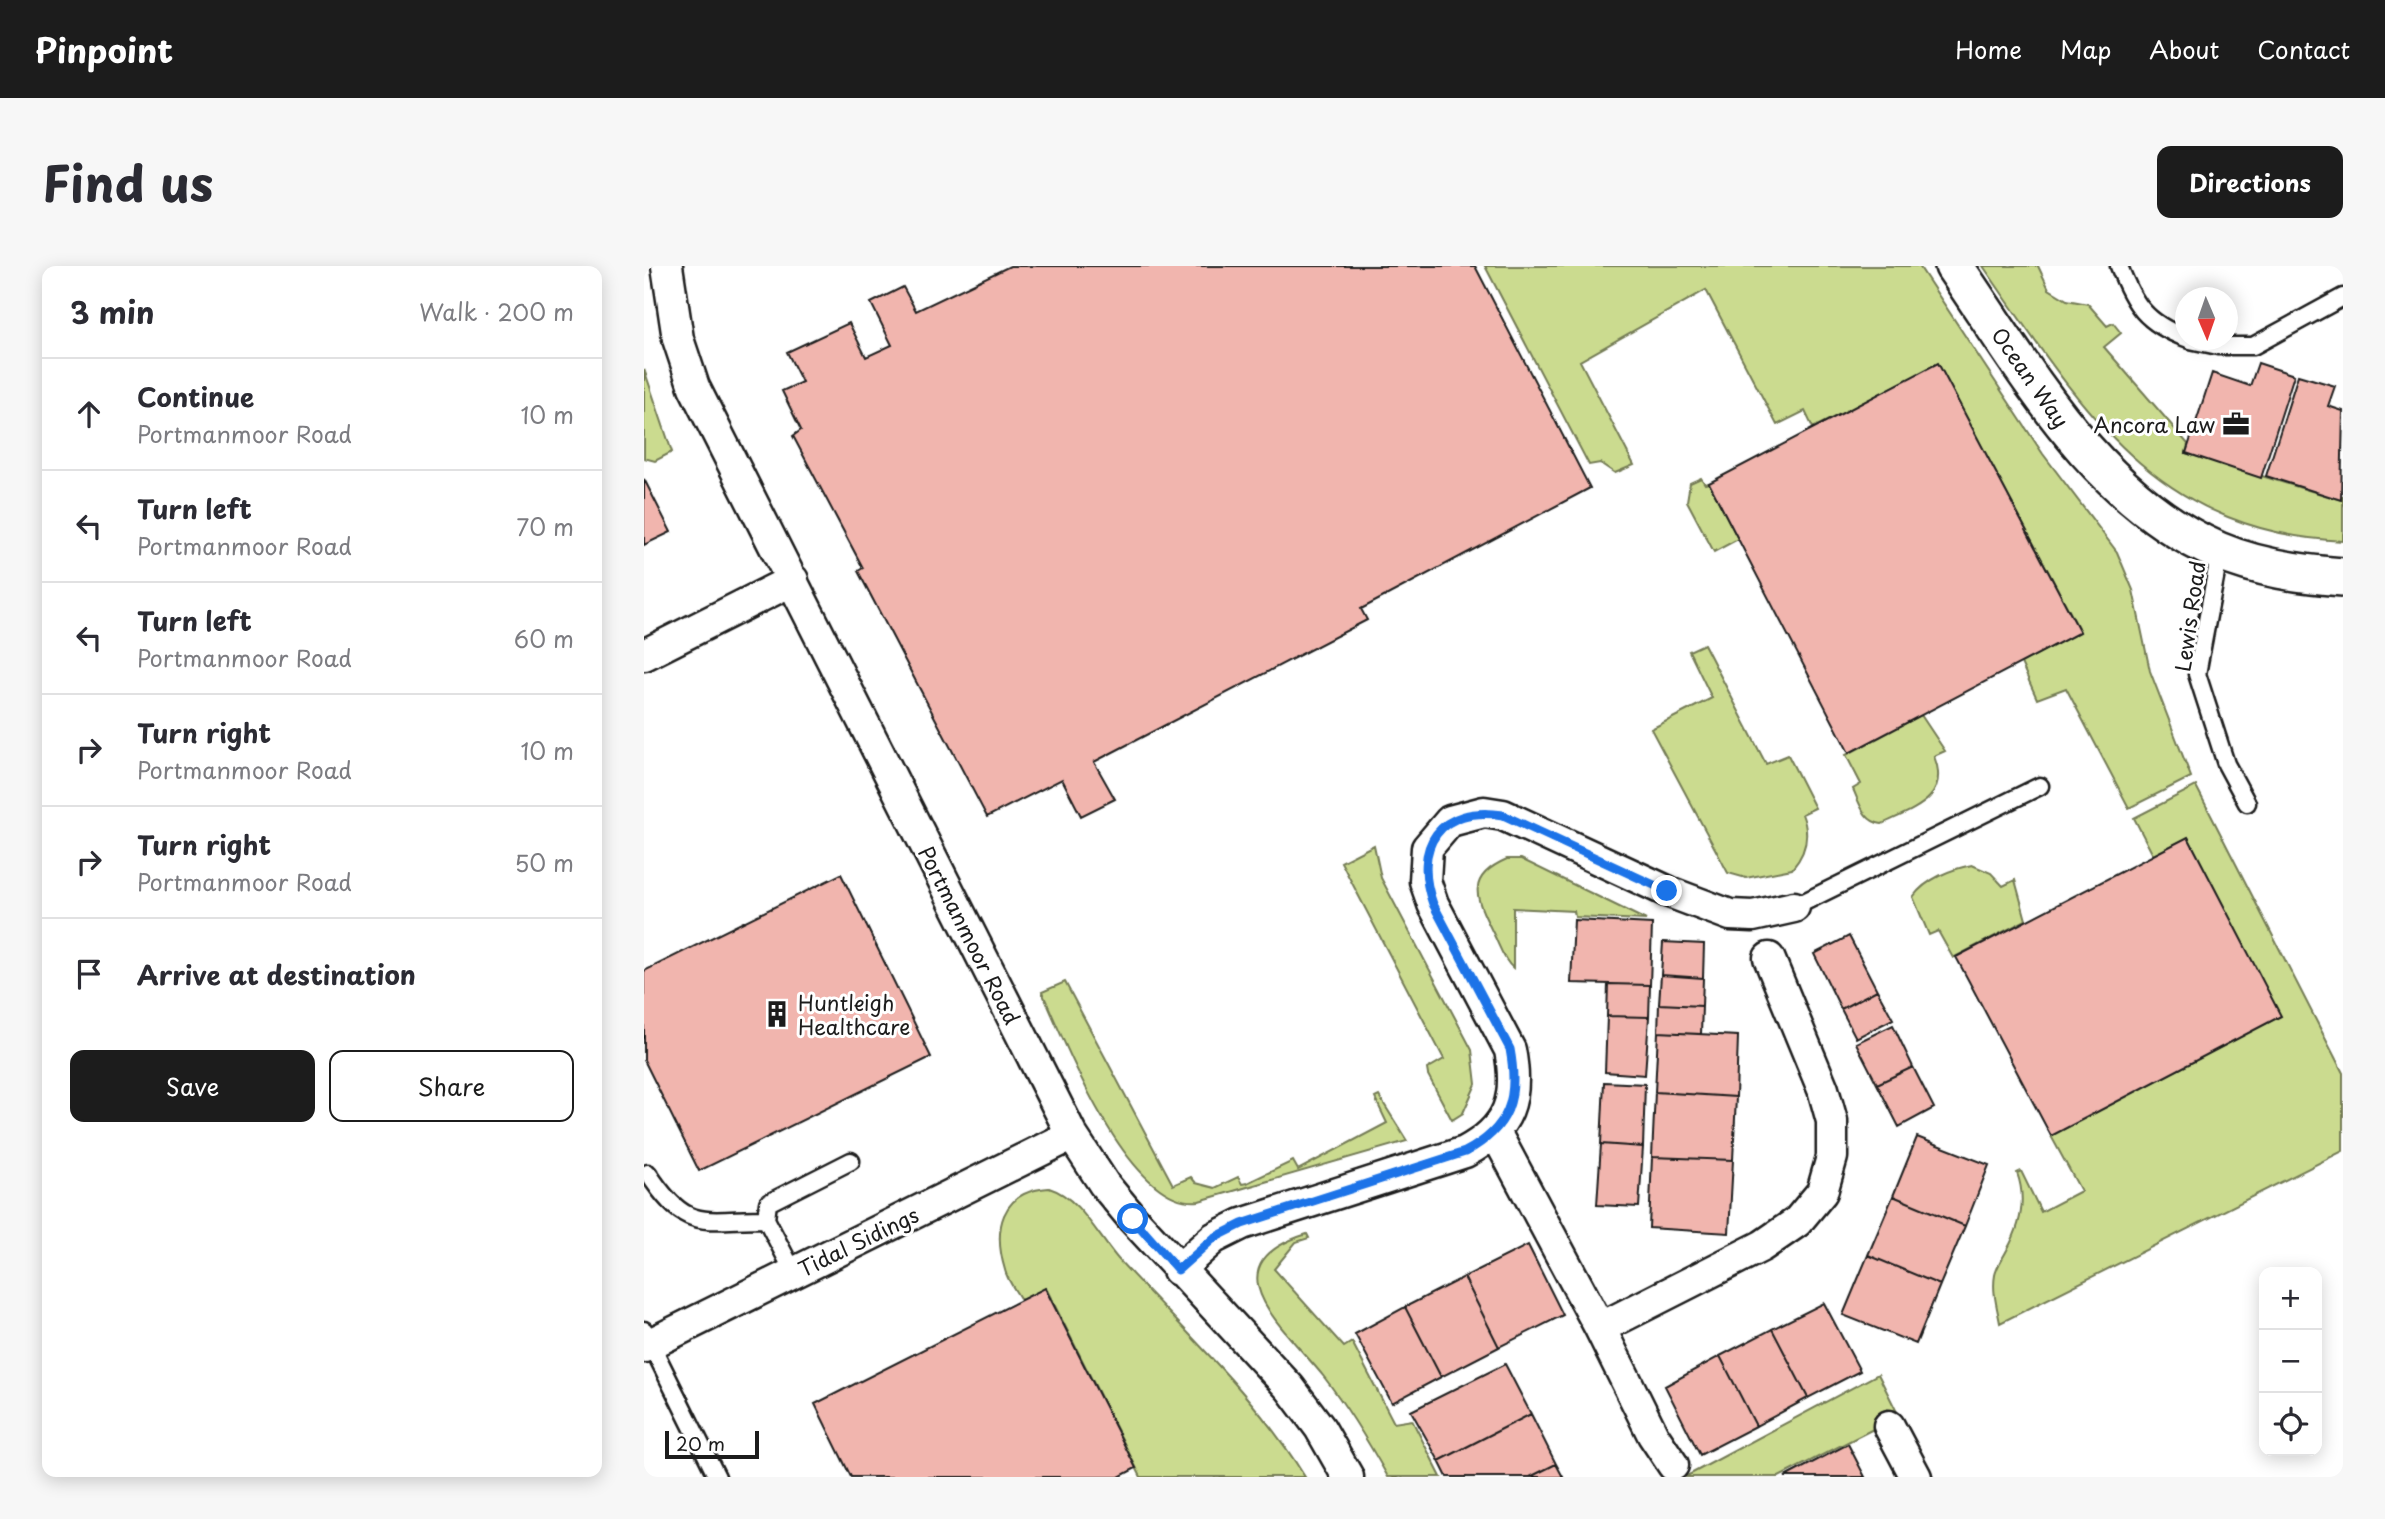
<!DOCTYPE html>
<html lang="en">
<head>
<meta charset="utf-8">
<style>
  :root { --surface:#fff; --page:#f7f7f7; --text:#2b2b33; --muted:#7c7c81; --line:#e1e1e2; --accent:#1c1c1c }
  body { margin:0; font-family:"Playpen Sans",sans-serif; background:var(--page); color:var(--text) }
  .controls { position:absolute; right:21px; bottom:21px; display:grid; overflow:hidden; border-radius:14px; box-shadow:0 4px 18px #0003 }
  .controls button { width:63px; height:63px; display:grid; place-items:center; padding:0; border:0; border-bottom:2px solid var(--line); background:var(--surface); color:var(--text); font:35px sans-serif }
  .compass { position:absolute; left:1531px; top:21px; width:63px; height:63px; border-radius:50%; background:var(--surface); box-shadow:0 4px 18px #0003; rotate:178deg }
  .scale { position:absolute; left:21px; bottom:18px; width:94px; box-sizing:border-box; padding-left:7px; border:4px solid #1c1c1c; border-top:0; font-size:19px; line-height:24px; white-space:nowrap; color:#1c1c1c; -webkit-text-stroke:5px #fff; paint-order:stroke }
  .stop { position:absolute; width:21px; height:21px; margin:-16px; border:5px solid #1a73e8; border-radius:50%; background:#fff }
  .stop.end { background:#1a73e8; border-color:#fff; box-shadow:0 2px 7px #0008 }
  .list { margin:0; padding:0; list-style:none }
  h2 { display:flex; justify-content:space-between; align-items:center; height:91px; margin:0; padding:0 28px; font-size:30px }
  h2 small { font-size:23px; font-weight:400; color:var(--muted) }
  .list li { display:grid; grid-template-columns:46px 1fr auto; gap:21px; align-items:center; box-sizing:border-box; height:112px; padding:0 28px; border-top:2px solid var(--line) }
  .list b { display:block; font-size:26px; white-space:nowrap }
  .list p { margin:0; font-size:23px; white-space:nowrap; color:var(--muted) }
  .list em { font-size:23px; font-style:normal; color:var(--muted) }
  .actions { display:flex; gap:14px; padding:21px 28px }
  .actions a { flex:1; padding:16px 0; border:2px solid var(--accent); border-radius:14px; text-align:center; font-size:24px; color:var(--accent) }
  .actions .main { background:var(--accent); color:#fff }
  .icon { flex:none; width:38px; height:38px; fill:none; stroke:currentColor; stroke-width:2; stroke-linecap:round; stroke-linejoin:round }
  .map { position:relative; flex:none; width:1699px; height:1211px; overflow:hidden; border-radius:14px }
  header { display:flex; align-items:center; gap:42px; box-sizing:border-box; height:98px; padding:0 35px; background:var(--accent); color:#fff }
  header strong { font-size:33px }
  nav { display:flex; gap:38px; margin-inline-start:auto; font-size:24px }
  .intro { display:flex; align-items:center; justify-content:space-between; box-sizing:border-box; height:168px; padding:0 42px }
  h1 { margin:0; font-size:49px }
  .button { padding:18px 32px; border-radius:14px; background:var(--accent); color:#fff; font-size:24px; font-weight:700 }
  main { display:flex; gap:42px; padding:0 42px }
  aside { flex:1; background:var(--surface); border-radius:14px; box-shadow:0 4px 18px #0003 }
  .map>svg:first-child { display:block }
  .green { fill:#cbdb8f; stroke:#747c56; stroke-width:2 }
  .building { fill:#f1b5ae; stroke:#1c1c1c; stroke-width:2 }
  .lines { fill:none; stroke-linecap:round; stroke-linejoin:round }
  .service-casing { stroke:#1c1c1c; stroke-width:21 }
  .minor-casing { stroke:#1c1c1c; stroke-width:35 }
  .tertiary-casing { stroke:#1c1c1c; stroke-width:42 }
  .service { stroke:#fff; stroke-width:16 }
  .minor { stroke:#fff; stroke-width:30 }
  .tertiary { stroke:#fff; stroke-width:37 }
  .route { stroke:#1a73e8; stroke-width:9 }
  .labels { text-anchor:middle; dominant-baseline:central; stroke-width:6; stroke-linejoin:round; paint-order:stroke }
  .street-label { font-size:21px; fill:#1c1c1c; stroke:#fff }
  .poi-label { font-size:21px; fill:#1c1c1c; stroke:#fff; text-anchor:end }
</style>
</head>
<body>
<header>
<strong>Pinpoint</strong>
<nav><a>Home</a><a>Map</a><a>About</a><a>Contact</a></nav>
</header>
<div class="intro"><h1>Find us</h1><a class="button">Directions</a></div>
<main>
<aside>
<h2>3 min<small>Walk · 200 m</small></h2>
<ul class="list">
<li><svg class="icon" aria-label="ahead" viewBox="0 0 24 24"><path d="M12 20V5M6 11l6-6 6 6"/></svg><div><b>Continue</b><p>Portmanmoor Road</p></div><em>10 m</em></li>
<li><svg class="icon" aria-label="left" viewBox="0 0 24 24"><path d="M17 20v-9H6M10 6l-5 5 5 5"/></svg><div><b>Turn left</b><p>Portmanmoor Road</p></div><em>70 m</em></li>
<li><svg class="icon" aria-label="left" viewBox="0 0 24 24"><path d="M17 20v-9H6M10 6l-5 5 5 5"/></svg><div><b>Turn left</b><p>Portmanmoor Road</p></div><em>60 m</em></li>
<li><svg class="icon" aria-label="right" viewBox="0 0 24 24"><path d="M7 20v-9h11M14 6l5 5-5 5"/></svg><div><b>Turn right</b><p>Portmanmoor Road</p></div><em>10 m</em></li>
<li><svg class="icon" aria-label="right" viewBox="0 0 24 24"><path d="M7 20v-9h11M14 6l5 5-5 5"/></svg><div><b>Turn right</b><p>Portmanmoor Road</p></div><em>50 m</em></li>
<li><svg class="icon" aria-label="arrive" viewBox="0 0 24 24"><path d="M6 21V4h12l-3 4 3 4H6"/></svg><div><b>Arrive at destination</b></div></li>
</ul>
<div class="actions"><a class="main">Save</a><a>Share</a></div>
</aside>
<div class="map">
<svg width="1699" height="1211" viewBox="0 0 1699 1211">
  <rect width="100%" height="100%" fill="#fff"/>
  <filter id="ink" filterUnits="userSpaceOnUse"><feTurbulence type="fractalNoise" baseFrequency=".0143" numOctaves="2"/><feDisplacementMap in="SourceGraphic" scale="14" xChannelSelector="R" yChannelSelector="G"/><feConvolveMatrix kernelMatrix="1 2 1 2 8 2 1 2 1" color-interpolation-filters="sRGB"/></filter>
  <g filter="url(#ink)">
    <!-- green -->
    <path class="green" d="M841,0H1275L1399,188L1473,286L1489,324L1506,405L1547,511L1485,542L1422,422L1393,433L1377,397L1436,365L1294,98L1169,162L1161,145L1133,159L1062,24L936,95L990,199L971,207L956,197L945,199Z
      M1339,0H1394L1405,23L1423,34L1444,38L1463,60L1469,57L1477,67L1460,81L1544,178L1542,187L1697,234L1699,229V275C1510,266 1437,141 1339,0Z
      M0,103L28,186L11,195L0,192Z
      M1057,212L1061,218L1065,217L1094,273L1070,286L1043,235L1046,217Z
      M1060,378L1122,498L1144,489L1171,542L1158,548C1166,568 1162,587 1148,603L1102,612L1084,607L1007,463L1068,432L1045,385Z
      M1277,449L1301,485L1290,490C1307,533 1269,543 1238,558C1220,556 1216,538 1209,523L1217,518L1202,489Z
      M1552,520L1699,807V885L1356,1057C1353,1041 1348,1025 1351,1009C1353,1000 1359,992 1363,984C1377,959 1383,934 1373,907L1377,905L1397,946L1437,925L1407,870L1636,750L1544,571L1509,589L1490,552Z
      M730,579L737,612L828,784L832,818L819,847L808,854L784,809L783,803L800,793L697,596Z
      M863,593H877L1002,654L931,651L930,645L869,642V702C860,695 855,679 850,669C833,634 819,612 863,593Z
      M1328,599L1347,607L1359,620L1371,614L1382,654L1309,692L1294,665L1285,669L1269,631C1282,613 1307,603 1328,599Z
      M421,716L529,919L547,911L552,917L571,922L594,911L598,918L603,917L649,895L654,904L743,857L731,832L735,830L763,875L555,935C485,944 422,778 398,726Z
      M405,922C435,931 454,970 474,993C539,1064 610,1128 661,1211H497L402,1022L377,1034C372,1025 363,1014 361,1004C349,964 356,925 405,922Z
      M663,968L665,972L652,976L630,1003L700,1081L708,1076L750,1157L768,1154L797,1211H744C725,1177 704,1142 680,1111C643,1064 560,1000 663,968Z
      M1234,1108L1255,1150L1135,1211H1041Z"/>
    <!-- building -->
    <path class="building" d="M366,0H831L946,222L717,343L723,354L450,496L471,533L437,550L418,513L343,551L214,305L219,302L149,170L157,164L138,125L158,116L143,86L205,57L222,91L248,79L227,37L259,21L272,45Z
      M1294,97L1436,366L1205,487L1065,217Z
      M1614,97L1650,109L1617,212L1542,187L1568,107L1606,120Z
      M1654,109L1691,120L1684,140L1699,145L1697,234L1622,210Z
      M0,213L27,266L0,279Z
      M1544,571L1637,750L1407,870L1312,691Z
      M197,608L287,791L55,905L0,794V705Z
      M930,654L1008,658L1006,719L927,717Z
      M1205,670L1233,724L1197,743L1170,688Z
      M1019,676L1060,678L1059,712L1017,709Z
      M1017,709L1059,712L1058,740L1015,738Z
      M964,718L1006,719L1005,751L963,750Z
      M1233,724L1249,753L1212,772L1197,743Z
      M1015,738L1058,740L1057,768L1014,766Z
      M963,750L1005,751L1001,809L961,806Z
      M1249,759L1269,801L1233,818L1212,777Z
      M1014,766L1094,770L1092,831L1011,826Z
      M1269,801L1290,842L1255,861L1233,818Z
      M960,816L1001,818L999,881L957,878Z
      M1011,826L1092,831L1089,894L1008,891Z
      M1273,871L1345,899L1321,960L1249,930Z
      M957,878L999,881L995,941L953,939Z
      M1008,891L1089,894L1085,967L1005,962Z
      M1249,930L1321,960L1296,1019L1224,989Z
      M884,979L919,1049L855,1081L820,1011Z
      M1224,989L1296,1019L1272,1078L1199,1049Z
      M820,1011L855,1081L797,1111L761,1041Z
      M401,1022L492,1202L475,1211H207L171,1138Z
      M1180,1037L1216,1105L1164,1132L1128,1063Z
      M761,1041L797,1111L748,1137L711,1068Z
      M1128,1063L1164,1132L1112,1160L1076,1090Z
      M1076,1090L1112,1160L1056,1189L1021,1120Z
      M861,1098L887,1148L795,1195L767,1145Z
      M887,1148L912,1198L886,1211H803L795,1195Z
      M1204,1178L1221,1211H1141Z
      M912,1198L919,1211H886Z"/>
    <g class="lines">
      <defs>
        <path id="service" d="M1475,0C1490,39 1502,57 1542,72
          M1546,74L1574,80H1609L1699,31
          M1576,286L1553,408L1582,498L1603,537
          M1150,641L1396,520
          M4,907C43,967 58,953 122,953
          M150,1007L122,953L124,937L207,895
          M0,1064L73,1211"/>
        <path id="minor" d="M23,0L34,73L50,121L428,869L460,918L489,953L646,1122L676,1162L704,1211
          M0,389L149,314
          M851,866L956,1062L1009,1169L1029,1199
          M534,1004L570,972L598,958L821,886C866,862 875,832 866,784L789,638L781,615L783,582L806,555L840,546L859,549L1025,626L1086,649L1109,650L1150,641
          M956,1062L1118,980L1153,956L1178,926L1188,891V855L1179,823L1125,692
          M0,1081L428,869
          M1245,1160L1272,1211"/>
        <path id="tertiary" d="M1310,0C1383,106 1451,231 1574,285C1614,302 1657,308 1699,311"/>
      </defs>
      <!-- service casing -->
      <use href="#service" class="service-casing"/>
      <!-- minor casing -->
      <use href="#minor" class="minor-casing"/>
      <!-- tertiary casing -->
      <use href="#tertiary" class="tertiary-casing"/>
      <!-- service -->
      <use href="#service" class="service"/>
      <!-- minor -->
      <use href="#minor" class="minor"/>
      <!-- tertiary -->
      <use href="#tertiary" class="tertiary"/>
    </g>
  </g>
  <g class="lines" filter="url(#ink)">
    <!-- route -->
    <path class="route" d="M489,953L534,1004L570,972L598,958L821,886C866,862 875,832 866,783L789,638C768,580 796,539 859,549L1023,625"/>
  </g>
  <!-- icons -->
  <defs>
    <symbol id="office-bare" viewBox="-9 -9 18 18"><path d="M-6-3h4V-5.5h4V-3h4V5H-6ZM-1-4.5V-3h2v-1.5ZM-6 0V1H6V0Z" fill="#1c1c1c" stroke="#fff" stroke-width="2.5" paint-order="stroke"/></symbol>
    <symbol id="building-bare" viewBox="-9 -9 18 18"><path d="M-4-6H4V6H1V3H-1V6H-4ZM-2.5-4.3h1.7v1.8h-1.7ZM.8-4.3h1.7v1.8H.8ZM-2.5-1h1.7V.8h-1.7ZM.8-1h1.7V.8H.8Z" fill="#1c1c1c" stroke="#fff" stroke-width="2.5" paint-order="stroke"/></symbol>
  </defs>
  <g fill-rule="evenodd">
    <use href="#office-bare" x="1573" y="139" width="38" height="38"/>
    <use href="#building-bare" x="114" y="729" width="38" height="38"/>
  </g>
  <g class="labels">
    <!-- street labels -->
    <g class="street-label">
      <text transform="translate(1387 111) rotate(55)">Ocean Way</text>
      <text transform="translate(1545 350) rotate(-82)">Lewis Road</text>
      <text transform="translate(326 669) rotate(63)">Portmanmoor Road</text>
      <text transform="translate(214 975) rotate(-26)">Tidal Sidings</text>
    </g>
    <!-- poi labels -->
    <g class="poi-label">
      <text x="1571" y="158">Ancora Law</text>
      <text x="154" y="736" text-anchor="start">Huntleigh<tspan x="154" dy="24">Healthcare</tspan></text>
    </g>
  </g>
</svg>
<div class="controls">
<button>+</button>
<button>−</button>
<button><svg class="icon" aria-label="locate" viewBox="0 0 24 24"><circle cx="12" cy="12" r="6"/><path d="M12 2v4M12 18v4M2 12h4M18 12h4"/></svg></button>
</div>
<svg class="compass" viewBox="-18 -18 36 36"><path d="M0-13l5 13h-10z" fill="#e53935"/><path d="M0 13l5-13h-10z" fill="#7c7c81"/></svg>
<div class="scale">20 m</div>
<div class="stop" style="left:489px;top:953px"></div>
<div class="stop end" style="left:1023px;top:625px"></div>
</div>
</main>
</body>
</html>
